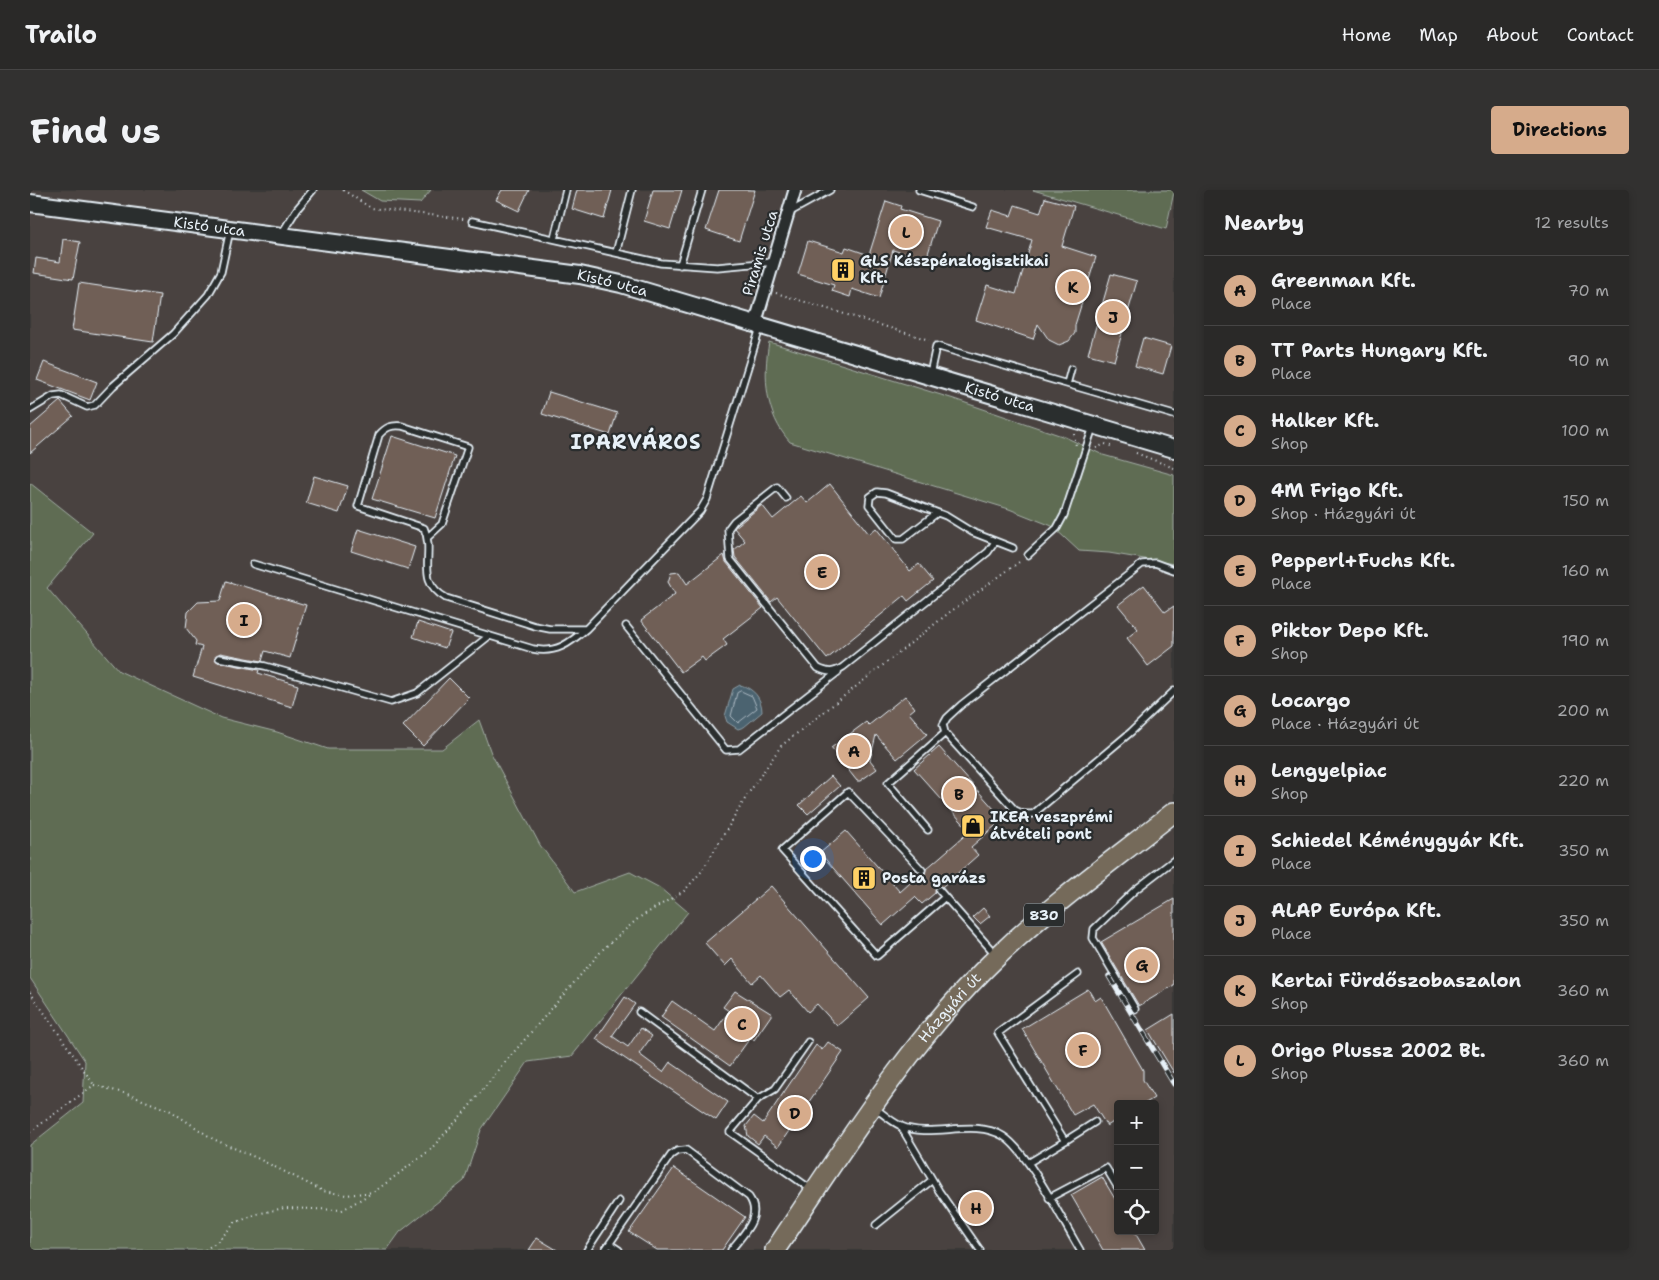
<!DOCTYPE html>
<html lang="en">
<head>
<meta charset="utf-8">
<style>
  :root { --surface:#2a2928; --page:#323130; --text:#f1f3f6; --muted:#a5a6a8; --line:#464545; --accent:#d6ab8b }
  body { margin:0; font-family:"Shantell Sans",sans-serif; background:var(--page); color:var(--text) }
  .controls { position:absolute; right:15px; bottom:15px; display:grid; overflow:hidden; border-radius:5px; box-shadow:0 2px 8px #0003 }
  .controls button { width:45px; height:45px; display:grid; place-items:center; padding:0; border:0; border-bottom:1px solid var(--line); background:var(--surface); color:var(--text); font:25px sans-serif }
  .you { position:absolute; left:782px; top:668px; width:18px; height:18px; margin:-12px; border:4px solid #fff; border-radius:50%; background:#1a73e8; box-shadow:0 0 0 8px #1a73e833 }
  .badge { display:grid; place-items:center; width:32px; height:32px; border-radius:50%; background:var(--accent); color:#111; font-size:16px; font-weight:700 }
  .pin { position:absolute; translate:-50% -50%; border:2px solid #fff; box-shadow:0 1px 5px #0006 }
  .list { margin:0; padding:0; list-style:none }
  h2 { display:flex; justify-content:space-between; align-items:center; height:65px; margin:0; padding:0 20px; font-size:21px }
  h2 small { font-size:16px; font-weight:400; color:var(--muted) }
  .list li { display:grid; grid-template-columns:32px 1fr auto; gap:15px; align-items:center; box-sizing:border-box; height:70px; padding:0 20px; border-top:1px solid var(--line) }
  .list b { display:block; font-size:19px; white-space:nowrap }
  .list p { margin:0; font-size:16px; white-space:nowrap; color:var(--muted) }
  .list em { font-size:16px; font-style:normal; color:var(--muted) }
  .icon { flex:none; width:28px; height:28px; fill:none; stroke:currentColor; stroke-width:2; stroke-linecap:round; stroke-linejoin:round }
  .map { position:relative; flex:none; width:1144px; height:1060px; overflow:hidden; border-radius:5px }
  header { display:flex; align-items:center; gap:30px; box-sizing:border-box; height:70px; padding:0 25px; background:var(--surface); border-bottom:1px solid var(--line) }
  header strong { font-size:24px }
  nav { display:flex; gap:28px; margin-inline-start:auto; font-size:18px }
  .intro { display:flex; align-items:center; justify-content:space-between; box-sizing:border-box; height:120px; padding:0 30px }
  h1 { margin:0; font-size:35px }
  .button { padding:12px 22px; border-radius:5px; background:var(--accent); color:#111; font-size:18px; font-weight:700 }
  main { display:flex; gap:30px; padding:0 30px }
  aside { flex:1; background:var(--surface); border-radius:5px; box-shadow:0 2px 8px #0003 }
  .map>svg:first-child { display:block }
  .built { fill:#484340; fill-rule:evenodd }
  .green { fill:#5f6c53; stroke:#a4aea6 }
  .water { fill:#4c6370; stroke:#8a9ca6 }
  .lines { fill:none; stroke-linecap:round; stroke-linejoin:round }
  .shore { stroke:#aab8c2; stroke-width:1 }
  .building { fill:#6f5e57; stroke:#e8f1f8 }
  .lane-casing { stroke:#e8f1f8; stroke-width:9 }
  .street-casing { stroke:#e8f1f8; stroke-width:15 }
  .secondary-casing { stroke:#e8f1f8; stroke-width:20 }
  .primary-casing { stroke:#e8f1f8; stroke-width:22 }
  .path { stroke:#e8f1f8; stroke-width:2; stroke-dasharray:1 4; stroke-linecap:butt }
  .lane { stroke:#2a2d2e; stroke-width:5.5 }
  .street { stroke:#2a2d2e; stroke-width:11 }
  .secondary { stroke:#2a2d2e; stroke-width:16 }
  .primary { stroke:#746a5a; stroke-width:19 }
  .rail-casing { stroke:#e8f1f8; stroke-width:5.5 }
  .rail { stroke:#2a2d2e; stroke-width:4; stroke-dasharray:11; stroke-linecap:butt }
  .labels { text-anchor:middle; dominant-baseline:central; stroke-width:4.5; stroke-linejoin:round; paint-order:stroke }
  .shield { fill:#2a2d2e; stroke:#afb6bb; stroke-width:1 }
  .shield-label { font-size:14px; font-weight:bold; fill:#e8f1f8 }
  .street-label { font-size:15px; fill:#e8f1f8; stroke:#2a2d2e }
  .poi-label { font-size:15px; font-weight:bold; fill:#e8f1f8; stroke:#2a2d2e; text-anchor:start }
  .district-label { font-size:20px; font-weight:bold; letter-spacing:1px; fill:#e8f1f8; stroke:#2a2d2e }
</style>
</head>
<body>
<header>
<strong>Trailo</strong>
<nav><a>Home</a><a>Map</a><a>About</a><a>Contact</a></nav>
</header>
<div class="intro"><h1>Find us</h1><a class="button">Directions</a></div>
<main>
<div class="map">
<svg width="1144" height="1060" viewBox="0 0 1144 1060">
  <rect width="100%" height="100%" fill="#383736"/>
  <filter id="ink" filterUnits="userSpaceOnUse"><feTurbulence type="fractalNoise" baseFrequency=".02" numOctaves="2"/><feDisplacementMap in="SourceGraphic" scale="10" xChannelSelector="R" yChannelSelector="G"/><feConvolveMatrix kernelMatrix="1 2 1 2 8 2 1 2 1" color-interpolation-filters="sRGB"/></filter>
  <g filter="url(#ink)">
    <!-- built -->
    <path class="built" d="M0,0H1003L1136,39L1144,2V1060H357L370,1042L434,991L451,940L498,872L542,866L600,682L545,702L510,655L461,563L449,530L412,559H297L247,542L191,528L89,481L16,398L63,343L0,293ZM1088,914H1125V1041H1088Z
      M0,788L55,871L53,913L0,955Z"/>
    <!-- green -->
    <path class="green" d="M331,0H401L390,13L350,11Z
      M1003,0H1144V2L1136,39Z
      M739,152L924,209L1035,247L1073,265L1144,285V374L1079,363L1049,361L1022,336L979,319L760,252C735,224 733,187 739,152Z
      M0,293L63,343L17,398L89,481L191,528L247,542L298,559H412L449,530L461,563L510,655L545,702L600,682L630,698L658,722L542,866L498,872L451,940L434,991L370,1042L357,1060H0V955L53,913L55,871L0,788Z"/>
    <!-- water -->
    <path class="water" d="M710,495C723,498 732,508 732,522L714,537L708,539L697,532L695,526L703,499Z"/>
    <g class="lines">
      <!-- shore -->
      <path class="shore" d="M711,501L722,506L727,518L708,533L701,526L707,503Z"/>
    </g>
    <!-- building -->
    <path class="building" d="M472,0H499L489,21L466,10Z
      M547,0H582L574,29L542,19Z
      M623,0H652L640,39L614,31Z
      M689,0H725L709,51L676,40Z
      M1015,8L1044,16L1032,56L1066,67L1045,135V143L1039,151L1029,155L1019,150L1008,134L1003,149L946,130L957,95L986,104L1002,50L956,37L962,20L981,26L985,15L1010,23Z
      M856,11L871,16L870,19L908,31L896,70L863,60L849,108L822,99L820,107L802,101L804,95L768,84L778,51L814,62L816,57L839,65Z
      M33,49L50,52L43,89L4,83L6,68L30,72Z
      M1081,84L1107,91L1084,171L1058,164Z
      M49,93L130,105L123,152L42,140Z
      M1113,148L1141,156L1133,184L1105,176Z
      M14,172L67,192L60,210L7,190Z
      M519,202L587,223L580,245L512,224Z
      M30,211L43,226L0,263V237Z
      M362,246L425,266L405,328L342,309Z
      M284,286L318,296L309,323L276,313Z
      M800,294L839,344L846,338L880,381L889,374L903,391L878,411L874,406L797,469L747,407L741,412L705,367L704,360L715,351L704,338L732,315L743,329L771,306L777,313Z
      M328,339L385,357L378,379L321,361Z
      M694,365L696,372L733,418L693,449L697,455L675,471L672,467L651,482L611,430L645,404L638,392L641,383L649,382L657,394Z
      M196,391L276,415L260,468L235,461L232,471L190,463L184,468L188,472L229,480L228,483L268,495L262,517L163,487L172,457L165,455L166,451L156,438L158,422L168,412L190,411Z
      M1114,395L1135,422L1144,416V456L1118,476L1097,448L1108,439L1088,415Z
      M388,432L421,443L415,458L383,447Z
      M419,488L439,508L393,556L373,536Z
      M875,506L885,518L879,523L897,544L867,569L846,545L840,570L847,579L830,591H827L801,558L836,532L839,535Z
      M909,557L973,629L941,657L948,665L912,697H906L905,703L892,714L885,707L853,735L790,663L816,641L870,702L890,684H895L896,679L940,641L884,579Z
      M801,586L810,596L778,624L769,615Z
      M741,696L839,808L807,836L787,814L778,822L759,800L750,807L731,785L722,793L702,769L695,776L675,753Z
      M1144,709V795L1109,816L1071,752Z
      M953,718L960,726L950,734L943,727Z
      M1058,799L1065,811L1071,807L1113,880V890L1124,908L1114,914H1088V929L1077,936L1063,914L1043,925L992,839Z
      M705,801L742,824L724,850L720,848L700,876L631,827L642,811L685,841L699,821L693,817Z
      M595,807L605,814L582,846L598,857L611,838L622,846L609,864L633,882L640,872L698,912L686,930L566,849Z
      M1144,824V883L1118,840Z
      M798,852L813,862L748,957L734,946L728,954L718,946L716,936L724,926L733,933L786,855L792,860Z
      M644,978L715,1027L692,1060H627L599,1042Z
      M1072,987L1088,1014V1041H1104L1115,1060H1073L1041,1005Z
      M507,1048L527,1060H499Z"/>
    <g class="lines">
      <defs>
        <path id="lane" d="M889,0L943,17
          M760,22L800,0
          M442,31L631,73L687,77L744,72
          M252,43L267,19L283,0
          M524,49L536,0
          M586,63L602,0
          M650,75L672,0
          M900,184L906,156L1037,194L1041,179
          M1037,194L1144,225
          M0,220L23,206L31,205L57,217L65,215L83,196L143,144L178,105L191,82L200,40
          M756,308L747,297L704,331L698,339L700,369L788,478C798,483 804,483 813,477L958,362L965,352
          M907,323L873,349H866L839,315L840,307L847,302L856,303L916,326L942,342L983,358
          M398,347L412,334L438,257L372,236C361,235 356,237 349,245L328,316L394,338C406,364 384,390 416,408L505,436L520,439H556
          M998,365L1027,338L1034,325L1063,237
          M223,374L503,459C526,464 540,453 556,439L670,321L677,309L730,138
          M1144,380L1125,373L1112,374L931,515L917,528L913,535L915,543L985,620L994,624H1003L1101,542L1144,501
          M596,436L696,560L709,559L808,482
          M189,468L235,476L361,512L387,503L459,446
          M898,640L858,593L915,543
          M892,680L818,602L752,660L847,766L915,707L966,765
          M909,700L915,707
          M1105,819L1063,748L1064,739L1105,700L1144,670
          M609,822L728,909
          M778,852L745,899L728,909L700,942L782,1000
          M845,918C853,924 862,932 871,936C902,949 943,928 973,946C998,961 1033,1032 1050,1060
          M870,935L909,1001L950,1060
          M1035,951L1065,932
          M998,973L1035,951L968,843L1048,784
          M1019,1008L1076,978L1088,998
          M846,1035L902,990
          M580,1054L589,1060
          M557,1060L589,1011
          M575,1060L641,965L647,961L656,960L719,1007C733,1027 713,1044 701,1060"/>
        <path id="street" d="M725,134L765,0"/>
        <g id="secondary">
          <path id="s1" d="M0,13L550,85L591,94L1144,259"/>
        </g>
        <g id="primary">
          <path id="s2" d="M745,1060C814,958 879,851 969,765C1023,713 1085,669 1144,622"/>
        </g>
      </defs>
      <!-- lane casing -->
      <use href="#lane" class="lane-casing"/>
      <!-- street casing -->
      <use href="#street" class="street-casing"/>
      <!-- secondary casing -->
      <use href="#secondary" class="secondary-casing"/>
      <!-- primary casing -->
      <use href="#primary" class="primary-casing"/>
      <!-- path -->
      <path class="path" d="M313,0L341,18L434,29
        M746,103L899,150
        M1044,244L1046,256
        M1066,258L1075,254L1083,257
        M1106,263L1144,278
        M0,802L64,895
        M64,895L97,904L141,921L183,949L229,969L293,1001L316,1005L344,1002L399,961L438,918L477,870L574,758L610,727L654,701L672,681L718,604L751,556L920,422L992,370
        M0,942L64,895
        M175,1060L188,1051L205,1033L227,1024L254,1018L312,1020L342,1003"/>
      <!-- lane -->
      <use href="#lane" class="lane"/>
      <!-- street -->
      <use href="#street" class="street"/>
      <!-- secondary -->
      <use href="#secondary" class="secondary"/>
      <!-- primary -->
      <use href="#primary" class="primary"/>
      <defs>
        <path id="rail" d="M1079,786L1144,894"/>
      </defs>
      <!-- rail casing -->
      <use href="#rail" class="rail-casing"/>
      <!-- rail -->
      <use href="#rail" class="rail"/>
    </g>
  </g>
  <!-- icons -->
  <defs>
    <symbol id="building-square" viewBox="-11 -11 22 22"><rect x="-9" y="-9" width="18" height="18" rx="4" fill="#ffd166" stroke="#2a2d2e"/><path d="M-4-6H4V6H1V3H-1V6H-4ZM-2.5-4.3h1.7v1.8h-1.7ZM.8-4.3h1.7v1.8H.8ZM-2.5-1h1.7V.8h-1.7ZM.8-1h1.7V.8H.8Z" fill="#111"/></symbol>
    <symbol id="shop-square" viewBox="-11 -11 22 22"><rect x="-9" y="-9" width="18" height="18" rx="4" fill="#ffd166" stroke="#2a2d2e"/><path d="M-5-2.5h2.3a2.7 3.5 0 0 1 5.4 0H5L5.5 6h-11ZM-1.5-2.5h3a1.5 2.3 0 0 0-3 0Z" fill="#111"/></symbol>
  </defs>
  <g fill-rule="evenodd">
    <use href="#building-square" x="799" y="66" width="28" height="28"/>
    <use href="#shop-square" x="929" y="622" width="28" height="28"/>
    <use href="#building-square" x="820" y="674" width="28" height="28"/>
  </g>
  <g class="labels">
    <!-- shield labels -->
    <rect class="shield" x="994" y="713.5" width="40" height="23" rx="4"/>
    <g class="shield-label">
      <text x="1014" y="725">830</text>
    </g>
    <!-- street labels -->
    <g class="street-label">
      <text stroke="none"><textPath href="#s1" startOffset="181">Kistó utca</textPath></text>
      <text transform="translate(730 63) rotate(-73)">Piramis utca</text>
      <text stroke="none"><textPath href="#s1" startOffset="588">Kistó utca</textPath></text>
      <text stroke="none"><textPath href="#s1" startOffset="992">Kistó utca</textPath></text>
      <text stroke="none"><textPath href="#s2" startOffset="299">Házgyári út</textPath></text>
    </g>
    <!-- poi labels -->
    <g class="poi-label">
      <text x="830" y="71">GLS Készpénzlogisztikai<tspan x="830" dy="17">Kft.</tspan></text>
      <text x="960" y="627">IKEA veszprémi<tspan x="960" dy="17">átvételi pont</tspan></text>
      <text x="852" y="688">Posta garázs</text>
    </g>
    <!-- district labels -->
    <g class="district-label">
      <text x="606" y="252">IPARVÁROS</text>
    </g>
  </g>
</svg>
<div class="controls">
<button>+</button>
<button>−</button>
<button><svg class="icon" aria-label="locate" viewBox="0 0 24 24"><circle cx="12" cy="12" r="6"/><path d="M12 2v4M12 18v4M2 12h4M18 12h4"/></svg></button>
</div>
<div class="you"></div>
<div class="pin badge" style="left:824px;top:561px">A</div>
<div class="pin badge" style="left:929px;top:604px">B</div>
<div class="pin badge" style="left:712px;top:834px">C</div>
<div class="pin badge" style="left:765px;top:923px">D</div>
<div class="pin badge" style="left:792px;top:382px">E</div>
<div class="pin badge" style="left:1053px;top:860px">F</div>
<div class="pin badge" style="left:1112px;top:775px">G</div>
<div class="pin badge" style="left:946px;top:1018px">H</div>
<div class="pin badge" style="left:214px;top:430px">I</div>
<div class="pin badge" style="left:1083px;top:127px">J</div>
<div class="pin badge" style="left:1043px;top:97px">K</div>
<div class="pin badge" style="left:876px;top:42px">L</div>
</div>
<aside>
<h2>Nearby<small>12 results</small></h2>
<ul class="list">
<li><span class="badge">A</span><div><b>Greenman Kft.</b><p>Place</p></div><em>70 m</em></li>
<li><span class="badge">B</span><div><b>TT Parts Hungary Kft.</b><p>Place</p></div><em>90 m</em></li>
<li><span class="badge">C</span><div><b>Halker Kft.</b><p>Shop</p></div><em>100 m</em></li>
<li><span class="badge">D</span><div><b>4M Frigo Kft.</b><p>Shop · Házgyári út</p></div><em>150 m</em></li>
<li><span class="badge">E</span><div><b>Pepperl+Fuchs Kft.</b><p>Place</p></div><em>160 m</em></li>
<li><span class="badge">F</span><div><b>Piktor Depo Kft.</b><p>Shop</p></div><em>190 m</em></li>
<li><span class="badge">G</span><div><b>Locargo</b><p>Place · Házgyári út</p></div><em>200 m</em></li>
<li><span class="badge">H</span><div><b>Lengyelpiac</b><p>Shop</p></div><em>220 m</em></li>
<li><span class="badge">I</span><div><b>Schiedel Kéménygyár Kft.</b><p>Place</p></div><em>350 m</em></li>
<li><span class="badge">J</span><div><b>ALAP Európa Kft.</b><p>Place</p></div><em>350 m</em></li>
<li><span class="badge">K</span><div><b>Kertai Fürdőszobaszalon</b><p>Shop</p></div><em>360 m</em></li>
<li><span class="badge">L</span><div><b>Origo Plussz 2002 Bt.</b><p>Shop</p></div><em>360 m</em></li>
</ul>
</aside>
</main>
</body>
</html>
